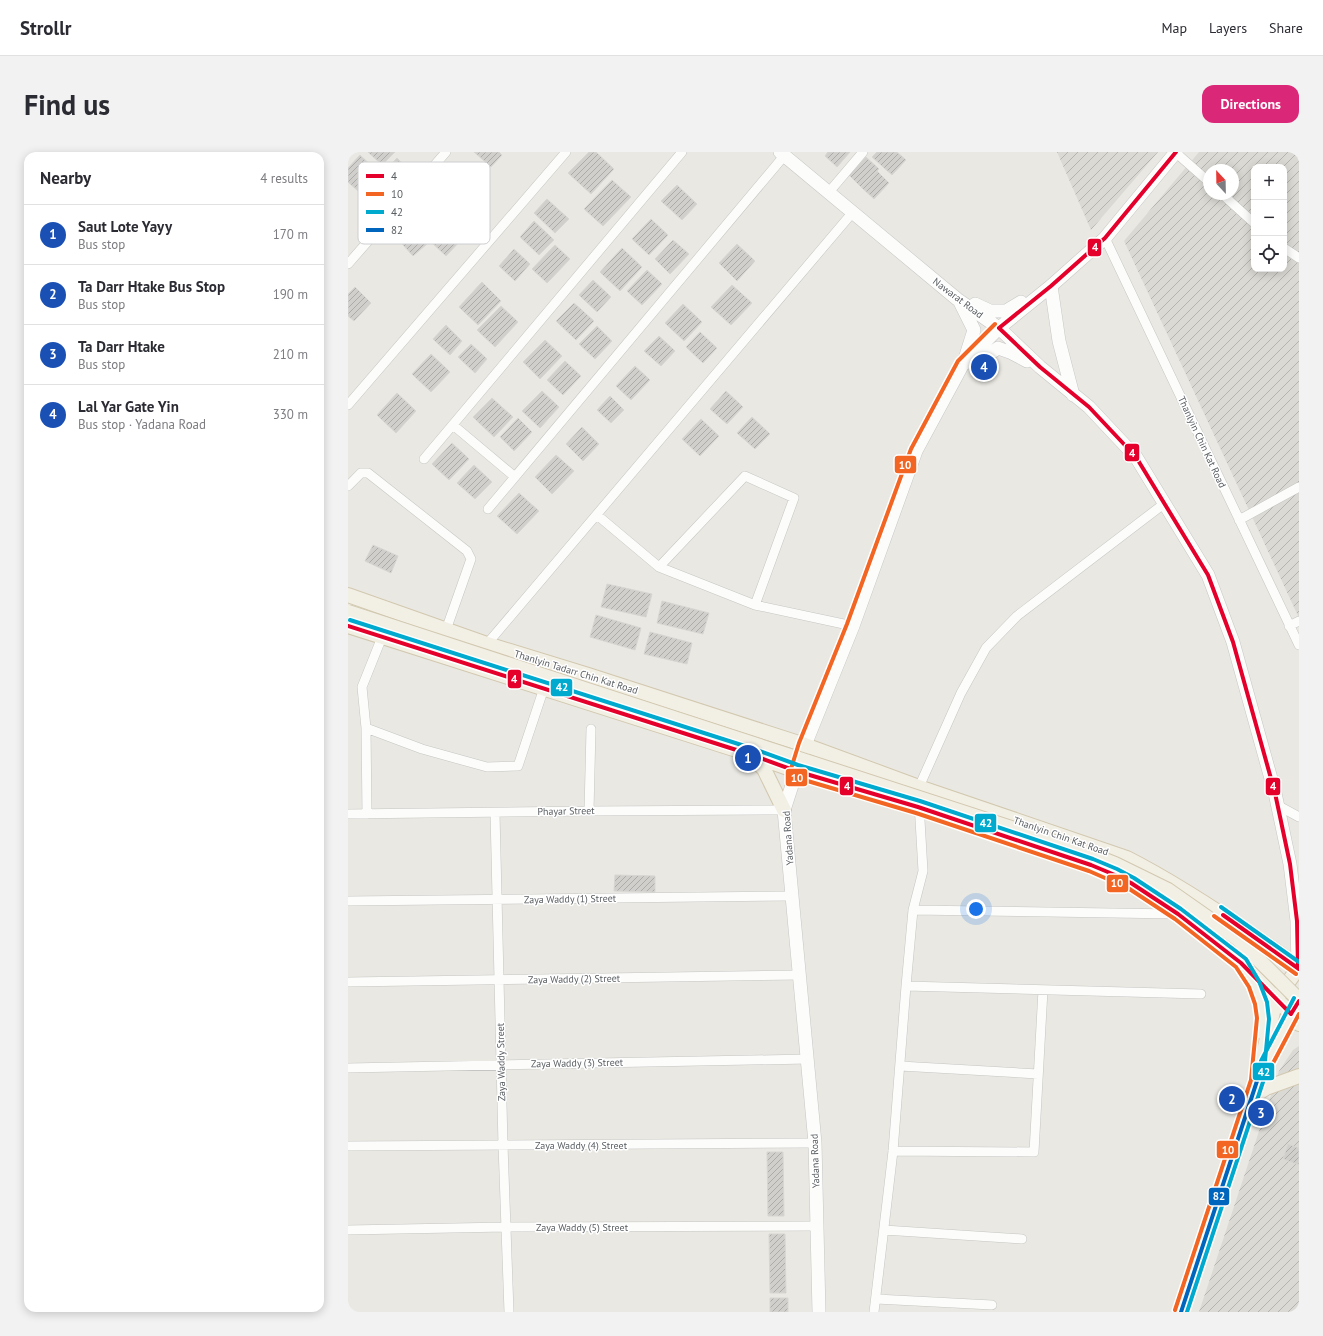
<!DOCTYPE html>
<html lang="en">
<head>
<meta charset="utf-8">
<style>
  :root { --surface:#fff; --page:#f2f2f3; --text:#2b2b33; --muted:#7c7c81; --line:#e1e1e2; --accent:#db2777 }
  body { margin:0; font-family:"PT Sans",sans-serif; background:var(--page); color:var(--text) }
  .controls { position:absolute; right:12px; top:12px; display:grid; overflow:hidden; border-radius:8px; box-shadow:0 2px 10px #0003 }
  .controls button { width:36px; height:36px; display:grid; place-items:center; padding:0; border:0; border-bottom:1px solid var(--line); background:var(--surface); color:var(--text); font:20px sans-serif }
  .compass { position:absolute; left:855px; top:12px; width:36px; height:36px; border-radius:50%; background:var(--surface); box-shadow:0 2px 10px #0003; rotate:338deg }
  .you { position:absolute; left:628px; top:757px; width:14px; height:14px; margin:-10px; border:3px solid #fff; border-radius:50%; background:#1a73e8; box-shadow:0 0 0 6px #1a73e833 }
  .badge { display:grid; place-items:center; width:26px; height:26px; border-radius:50%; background:var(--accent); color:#fff; font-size:13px; font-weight:700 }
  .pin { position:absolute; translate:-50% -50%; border:2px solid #fff; box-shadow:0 1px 4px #0006 }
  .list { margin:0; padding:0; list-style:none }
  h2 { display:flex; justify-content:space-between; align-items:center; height:52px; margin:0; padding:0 16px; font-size:17px }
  h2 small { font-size:13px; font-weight:400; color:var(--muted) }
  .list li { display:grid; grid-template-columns:26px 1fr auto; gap:12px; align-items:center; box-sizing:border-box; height:60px; padding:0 16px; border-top:1px solid var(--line) }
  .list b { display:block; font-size:15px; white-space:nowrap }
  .list p { margin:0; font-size:13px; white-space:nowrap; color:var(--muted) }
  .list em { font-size:13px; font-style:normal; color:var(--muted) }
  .icon { flex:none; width:22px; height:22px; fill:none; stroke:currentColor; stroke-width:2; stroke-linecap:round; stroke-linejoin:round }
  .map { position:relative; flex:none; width:951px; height:1160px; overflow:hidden; border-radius:12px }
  header { display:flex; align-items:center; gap:24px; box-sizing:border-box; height:56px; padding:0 20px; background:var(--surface); border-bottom:1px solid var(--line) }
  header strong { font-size:19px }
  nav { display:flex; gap:22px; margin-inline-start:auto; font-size:14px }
  .intro { display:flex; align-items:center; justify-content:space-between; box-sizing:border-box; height:96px; padding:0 24px }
  h1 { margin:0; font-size:28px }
  .button { padding:10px 18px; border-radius:12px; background:var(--accent); color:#fff; font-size:14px; font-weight:700 }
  main { display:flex; gap:24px; padding:0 24px }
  aside { flex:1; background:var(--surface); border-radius:12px; box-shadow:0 2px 10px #0003 }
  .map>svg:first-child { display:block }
  .industrial { fill:url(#industrial-furrows); fill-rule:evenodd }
  .building { fill:url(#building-hatch); stroke:#d8d6d2 }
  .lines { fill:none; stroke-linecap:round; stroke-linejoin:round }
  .street-casing { stroke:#c5c5c3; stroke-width:10 }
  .secondary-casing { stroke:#c6c7c6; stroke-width:14 }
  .primary-casing { stroke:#d2c8af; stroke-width:16 }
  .street { stroke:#fcfcfb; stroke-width:9 }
  .secondary { stroke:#fcfcfb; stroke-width:13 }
  .primary { stroke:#f2efe5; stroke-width:14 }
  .primary-bridge-casing { stroke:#d2c8af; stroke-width:16; stroke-linecap:butt }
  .primary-bridge { stroke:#f2efe5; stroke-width:14 }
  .bus-1-casing { stroke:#fff; stroke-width:7 }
  .bus-2-casing { stroke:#fff; stroke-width:7 }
  .bus-3-casing { stroke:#fff; stroke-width:7 }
  .bus-4-casing { stroke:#fff; stroke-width:7 }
  .bus-1 { stroke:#e4002b; stroke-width:4 }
  .bus-2 { stroke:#f26522; stroke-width:4 }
  .bus-3 { stroke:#00a9ce; stroke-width:4 }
  .bus-4 { stroke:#0065bd; stroke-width:4 }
  .labels { text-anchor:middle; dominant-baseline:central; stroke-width:3; stroke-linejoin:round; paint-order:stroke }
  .street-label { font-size:10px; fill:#585d61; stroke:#fff }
  .key { fill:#fff; stroke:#cdced0; stroke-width:1 }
  .key-label { font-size:11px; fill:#585d61 }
  .line-badge { stroke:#fff; stroke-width:1.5 }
  .badge-label { font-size:11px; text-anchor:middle; font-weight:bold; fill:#fff }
</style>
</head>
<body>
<header>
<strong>Strollr</strong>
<nav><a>Map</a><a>Layers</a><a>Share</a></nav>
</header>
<div class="intro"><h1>Find us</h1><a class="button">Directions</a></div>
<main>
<aside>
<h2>Nearby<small>4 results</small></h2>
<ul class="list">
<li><span class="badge" style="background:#1a4fb4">1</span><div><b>Saut Lote Yayy</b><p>Bus stop</p></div><em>170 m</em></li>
<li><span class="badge" style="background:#1a4fb4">2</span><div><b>Ta Darr Htake Bus Stop</b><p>Bus stop</p></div><em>190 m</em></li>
<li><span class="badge" style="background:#1a4fb4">3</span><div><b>Ta Darr Htake</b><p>Bus stop</p></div><em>210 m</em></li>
<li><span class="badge" style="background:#1a4fb4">4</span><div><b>Lal Yar Gate Yin</b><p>Bus stop · Yadana Road</p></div><em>330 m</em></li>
</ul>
</aside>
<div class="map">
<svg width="951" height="1160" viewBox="0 0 951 1160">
  <defs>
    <pattern id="industrial-furrows" width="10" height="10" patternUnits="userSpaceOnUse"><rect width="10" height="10" fill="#dad9d3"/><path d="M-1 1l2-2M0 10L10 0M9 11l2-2" fill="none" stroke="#b4b3af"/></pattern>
    <pattern id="building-hatch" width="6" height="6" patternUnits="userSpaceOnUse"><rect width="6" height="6" fill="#d1cfcc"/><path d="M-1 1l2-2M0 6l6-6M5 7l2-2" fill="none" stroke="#acaba9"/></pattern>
  </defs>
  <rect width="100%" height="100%" fill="#e9e8e2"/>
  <!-- industrial -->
  <path class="industrial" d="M709,0H810L743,78Z
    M851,0H951V466L776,89ZM906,15H936V117H906ZM861,18H885V42H861Z
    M951,894V1160H851L931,919L945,898Z"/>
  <!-- building -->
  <path class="building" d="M20,0H47L34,13Z
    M126,0H151L154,3L143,15Z
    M241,0H248L266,17L243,42L220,21Z
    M480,0H502L489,15L477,4Z
    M529,0H549L558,8L544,23L524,5Z
    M12,3L29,19L10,39L0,30V16Z
    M518,5L531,17L513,35L501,23Z
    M49,6L64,21L48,37L33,23Z
    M529,19L541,31L526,47L513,35Z
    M264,28L283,45L255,74L236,57Z
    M329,33L349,52L334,68L313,49Z
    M199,47L221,67L207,81L186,61Z
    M303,67L320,83L301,103L284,87Z
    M186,69L206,88L191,103L172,85Z
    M61,70L79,92L65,104L46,83Z
    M100,70L116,85L98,104L82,89Z
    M325,88L341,102L322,122L307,107Z
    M389,92L407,109L389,129L371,111Z
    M207,93L222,107L199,131L184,117Z
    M274,96L294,115L272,139L252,120Z
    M166,97L182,112L167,129L151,114Z
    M299,118L314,132L294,153L279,139Z
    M245,128L263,145L249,160L231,143Z
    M134,130L153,149L130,173L111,155Z
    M384,133L404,151L383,173L363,155Z
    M7,135L23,151L6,169L0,164V142Z
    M226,151L246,169L228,188L208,169Z
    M335,152L354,170L336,189L317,171Z
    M153,154L170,170L147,195L129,178Z
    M98,173L114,189L102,203L85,187Z
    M249,174L264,189L247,207L231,192Z
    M352,180L369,196L355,211L338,195Z
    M311,184L327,199L313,214L296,199Z
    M197,188L214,204L192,227L175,210Z
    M123,192L139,207L127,221L110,205Z
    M83,202L102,220L83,240L64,222Z
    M217,209L233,224L215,243L199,228Z
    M287,214L302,228L283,248L268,234Z
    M194,239L211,255L192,276L174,259Z
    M378,239L395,255L379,272L362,257Z
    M49,241L68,259L48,281L29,263Z
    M262,244L276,258L263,271L249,258Z
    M144,246L165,265L146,285L125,265Z
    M404,265L422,282L407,297L389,281Z
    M170,266L184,280L166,299L152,285Z
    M353,267L371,284L352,304L334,287Z
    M234,275L251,292L235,309L218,292Z
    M104,291L121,307L101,328L84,312Z
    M208,303L226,319L204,342L187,325Z
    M126,313L144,330L127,347L109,331Z
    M171,341L191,359L169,382L149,364Z
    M25,393L50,404L43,421L17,409Z
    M259,432L304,442L298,465L253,455Z
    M314,449L361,461L355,482L309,471Z
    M248,463L293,476L287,498L242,485Z
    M302,480L344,491L339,512L296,502Z
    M267,723L307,724V740L266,739Z
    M940,992L951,996V1013L935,1007Z
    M419,1000H435L436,1064H420Z
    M421,1082H437L438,1141H422Z
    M422,1146H440V1160H422Z"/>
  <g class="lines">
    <defs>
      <path id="street" d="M827,0L861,30
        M481,40L515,0
        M874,42L906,71
        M757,86L951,493
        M936,96L951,106
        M0,112L98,0
        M0,253L218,0
        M105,273L167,325
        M76,307L334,0
        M0,334L13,321H20L119,399L123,407L98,478
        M140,357L436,4
        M249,363L311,415L407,453L505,474
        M891,368L951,335
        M311,415L397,324L446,346L407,453
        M941,474L951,469
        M139,492L505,60
        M18,576L74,597L139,615L170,614L196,536
        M571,639V635L613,541L638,496L669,464L817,351
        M929,653L951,665
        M241,659L243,577
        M147,661L155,993L161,1160
        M0,662L241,659L436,658
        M19,662L18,576L14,535L34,485
        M0,749L444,744
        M565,758L828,762
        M0,830L452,823
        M558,834L853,842
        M552,914L690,922
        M0,916L459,907
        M0,994L467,991
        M545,999L686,1000L695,838
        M0,1078L158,1075L469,1074
        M536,1078L674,1087
        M528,1147L644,1153
        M526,1160L545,999L558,834L565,758L575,719L571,651"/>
      <path id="secondary" d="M432,0L609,147L651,176L692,215L741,255L788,305L860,423L885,490L927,641L942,712L949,769L950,815
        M703,134L711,189L725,243
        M612,150L626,178L616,210
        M627,152L642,159H658L673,150
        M617,211L634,207L650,196L664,201L679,209
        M471,1160L467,991L436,658L457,593L505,474L568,299L615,212L651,176L703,134L757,86L828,0"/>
      <path id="primary" d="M0,443L139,492L240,523L457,593L571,635L779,706C824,729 867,757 909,786C923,796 938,805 951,817
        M0,474L401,602L448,619L570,655L743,713L767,723L783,731L830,762L893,811L943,862L951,872
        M404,605L416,617L436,658
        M902,826C912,843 916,860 914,880
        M919,909L947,855
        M904,945L918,936L951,924
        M833,1160L909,929L928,847L951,815"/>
    </defs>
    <!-- street casing -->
    <use href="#street" class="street-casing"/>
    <!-- secondary casing -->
    <use href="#secondary" class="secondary-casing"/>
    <!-- primary casing -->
    <use href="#primary" class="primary-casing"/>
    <!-- street -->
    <use href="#street" class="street"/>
    <!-- secondary -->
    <use href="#secondary" class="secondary"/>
    <!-- primary -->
    <use href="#primary" class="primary"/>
    <defs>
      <path id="primary-bridge" d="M0,460L734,699L767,712L820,738L890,787L951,848"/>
    </defs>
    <!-- primary-bridge casing -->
    <use href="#primary-bridge" class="primary-bridge-casing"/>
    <!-- primary-bridge -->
    <use href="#primary-bridge" class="primary-bridge"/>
    <defs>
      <path id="bus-1" d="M651,176L692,215L741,255L788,305L860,423L885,490L927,641L942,712L949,769L950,815
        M651,176L703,134L757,86L828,0
        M0,474L401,602L448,619L570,655L743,713L767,723L783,731L830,762L893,811L943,862L951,849
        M875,763L951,817"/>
      <path id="bus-2" d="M647,172L610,209L563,297L499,472L451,591L442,620L446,625L568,661L741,719L780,736L827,767L888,815L901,835L907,852L909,866L903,928L827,1158
        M866,764L948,822
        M923,915L951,862"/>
      <path id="bus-3" d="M2,468L403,596L450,613L572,649L745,707L769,717L786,726L833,757L898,807L911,829L919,850L921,867L915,930L839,1160
        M873,755L951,810
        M913,909L946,846"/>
      <path id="bus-4" d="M833,1160L909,929"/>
    </defs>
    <!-- bus-1 casing -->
    <use href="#bus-1" class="bus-1-casing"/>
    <!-- bus-2 casing -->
    <use href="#bus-2" class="bus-2-casing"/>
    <!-- bus-3 casing -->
    <use href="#bus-3" class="bus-3-casing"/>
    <!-- bus-4 casing -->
    <use href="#bus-4" class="bus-4-casing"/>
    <!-- bus-1 -->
    <use href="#bus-1" class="bus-1"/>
    <!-- bus-2 -->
    <use href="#bus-2" class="bus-2"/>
    <!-- bus-3 -->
    <use href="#bus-3" class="bus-3"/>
    <!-- bus-4 -->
    <use href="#bus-4" class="bus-4"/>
  </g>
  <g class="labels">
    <!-- street labels -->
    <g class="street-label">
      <text transform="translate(610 146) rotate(37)">Nawarat Road</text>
      <text transform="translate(854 290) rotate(65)">Thanlyin Chin Kat Road</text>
      <text transform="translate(228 520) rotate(17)">Thanlyin Tadarr Chin Kat Road</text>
      <text transform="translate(218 659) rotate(-1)">Phayar Street</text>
      <text transform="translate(713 684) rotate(19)">Thanlyin Chin Kat Road</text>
      <text transform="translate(440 686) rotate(-94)">Yadana Road</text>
      <text transform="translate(222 747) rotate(-1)">Zaya Waddy (1) Street</text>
      <text transform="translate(226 827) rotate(-1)">Zaya Waddy (2) Street</text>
      <text transform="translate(153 910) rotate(-91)">Zaya Waddy Street</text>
      <text transform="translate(229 911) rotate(-1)">Zaya Waddy (3) Street</text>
      <text x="233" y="993">Zaya Waddy (4) Street</text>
      <text transform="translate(467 1009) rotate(-92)">Yadana Road</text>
      <text x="234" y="1075">Zaya Waddy (5) Street</text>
    </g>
  </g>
  <!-- legend -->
  <rect x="10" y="10" width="132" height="82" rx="6" class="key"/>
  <rect x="18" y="22" width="18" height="4" fill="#e4002b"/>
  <rect x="18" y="40" width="18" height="4" fill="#f26522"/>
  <rect x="18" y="58" width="18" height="4" fill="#00a9ce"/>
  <rect x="18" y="76" width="18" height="4" fill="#0065bd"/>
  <g class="key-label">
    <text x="43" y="28">4</text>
    <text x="43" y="46">10</text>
    <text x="43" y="64">42</text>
    <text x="43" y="82">82</text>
  </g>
  <g class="line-badge">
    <rect x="739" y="86" width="15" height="19" rx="4" fill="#e4002b"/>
    <rect x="776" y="291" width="16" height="19" rx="4" fill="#e4002b"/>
    <rect x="546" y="303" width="23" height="19" rx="4" fill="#f26522"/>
    <rect x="159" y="517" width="15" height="20" rx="4" fill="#e4002b"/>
    <rect x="202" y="526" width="23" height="19" rx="4" fill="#00a9ce"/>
    <rect x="437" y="616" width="23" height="19" rx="4" fill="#f26522"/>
    <rect x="491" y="624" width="15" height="20" rx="4" fill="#e4002b"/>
    <rect x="917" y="625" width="16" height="19" rx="4" fill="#e4002b"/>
    <rect x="626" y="661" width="23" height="20" rx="4" fill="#00a9ce"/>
    <rect x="758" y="722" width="23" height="19" rx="4" fill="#f26522"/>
    <rect x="904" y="910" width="23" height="19" rx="4" fill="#00a9ce"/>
    <rect x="868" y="988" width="23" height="19" rx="4" fill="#f26522"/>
    <rect x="860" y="1035" width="22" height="19" rx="4" fill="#0065bd"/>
  </g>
  <g class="badge-label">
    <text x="747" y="99">4</text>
    <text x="784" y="305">4</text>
    <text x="557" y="317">10</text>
    <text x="166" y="531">4</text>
    <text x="214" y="539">42</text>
    <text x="449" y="630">10</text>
    <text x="499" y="638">4</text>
    <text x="925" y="638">4</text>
    <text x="638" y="675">42</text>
    <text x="769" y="735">10</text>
    <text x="916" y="924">42</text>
    <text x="880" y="1002">10</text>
    <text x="871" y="1048">82</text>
  </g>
</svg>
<div class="controls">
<button>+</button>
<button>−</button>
<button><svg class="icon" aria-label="locate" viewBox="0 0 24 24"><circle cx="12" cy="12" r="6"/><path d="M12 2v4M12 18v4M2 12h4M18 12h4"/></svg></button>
</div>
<svg class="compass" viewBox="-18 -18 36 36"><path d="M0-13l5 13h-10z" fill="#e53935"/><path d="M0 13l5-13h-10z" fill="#7c7c81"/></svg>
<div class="you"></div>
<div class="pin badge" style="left:400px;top:606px;background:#1a4fb4">1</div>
<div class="pin badge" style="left:884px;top:947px;background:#1a4fb4">2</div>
<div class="pin badge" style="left:913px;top:961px;background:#1a4fb4">3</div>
<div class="pin badge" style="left:636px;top:215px;background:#1a4fb4">4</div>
</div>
</main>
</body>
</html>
